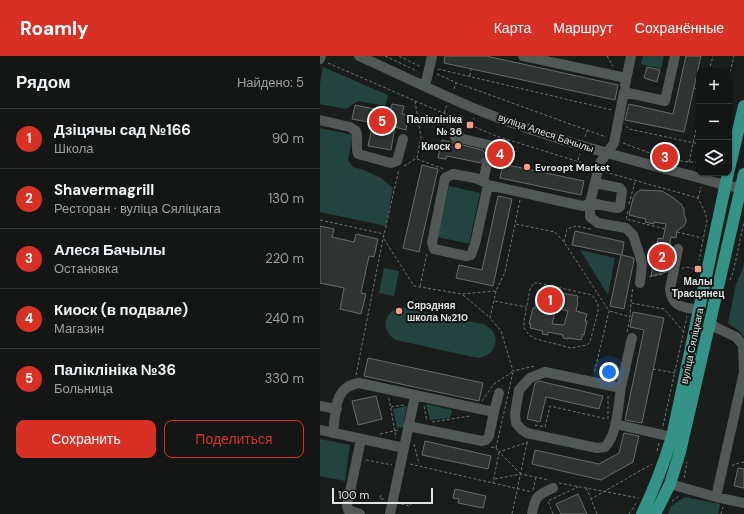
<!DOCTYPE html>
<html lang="ru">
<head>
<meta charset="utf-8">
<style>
  :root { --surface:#131615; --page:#202322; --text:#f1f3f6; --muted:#9d9fa0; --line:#323534; --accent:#d93025 }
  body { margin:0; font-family:"DM Sans",sans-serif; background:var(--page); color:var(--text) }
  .controls { position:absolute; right:12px; top:12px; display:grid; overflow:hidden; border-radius:8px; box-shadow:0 1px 3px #0004 }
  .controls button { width:36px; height:36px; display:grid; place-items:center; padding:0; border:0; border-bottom:1px solid var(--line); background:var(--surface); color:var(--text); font:20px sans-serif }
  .scale { position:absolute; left:12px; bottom:10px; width:101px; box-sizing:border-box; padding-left:4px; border:2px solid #e0e4e3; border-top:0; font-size:11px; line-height:14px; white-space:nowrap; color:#e0e4e3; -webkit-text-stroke:3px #101413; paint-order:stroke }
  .you { position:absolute; left:289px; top:316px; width:14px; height:14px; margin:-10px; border:3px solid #fff; border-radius:50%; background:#1a73e8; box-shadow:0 0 0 6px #1a73e833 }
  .badge { display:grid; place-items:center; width:26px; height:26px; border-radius:50%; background:var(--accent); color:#fff; font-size:13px; font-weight:700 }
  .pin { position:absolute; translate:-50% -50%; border:2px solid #fff; box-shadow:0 1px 4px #0006 }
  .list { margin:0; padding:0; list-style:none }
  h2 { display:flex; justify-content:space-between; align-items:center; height:52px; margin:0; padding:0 16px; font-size:17px }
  h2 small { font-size:13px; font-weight:400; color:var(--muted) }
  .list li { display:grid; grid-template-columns:26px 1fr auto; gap:12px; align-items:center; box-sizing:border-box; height:60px; padding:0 16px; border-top:1px solid var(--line) }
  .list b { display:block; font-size:15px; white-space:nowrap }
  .list p { margin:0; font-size:13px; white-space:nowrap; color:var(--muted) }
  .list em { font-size:13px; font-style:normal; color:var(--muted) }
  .actions { display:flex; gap:8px; padding:12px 16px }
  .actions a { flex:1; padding:9px 0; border:1px solid var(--accent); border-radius:8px; text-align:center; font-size:14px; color:var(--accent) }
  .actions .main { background:var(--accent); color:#fff }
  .icon { flex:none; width:22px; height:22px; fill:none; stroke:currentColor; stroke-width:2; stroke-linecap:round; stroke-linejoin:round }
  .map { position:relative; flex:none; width:424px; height:458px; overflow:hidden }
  header { display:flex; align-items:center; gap:24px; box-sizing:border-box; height:56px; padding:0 20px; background:var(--accent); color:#fff }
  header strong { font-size:19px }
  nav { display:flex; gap:22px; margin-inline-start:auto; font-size:14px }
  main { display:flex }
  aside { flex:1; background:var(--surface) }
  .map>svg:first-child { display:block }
  .green { fill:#23433e }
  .building { fill:#2f3433; stroke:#666c6a; fill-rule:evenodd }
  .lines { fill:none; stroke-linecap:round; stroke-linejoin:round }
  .path { stroke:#6d7170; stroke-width:1; stroke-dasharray:3 2; stroke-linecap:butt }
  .minor { stroke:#525856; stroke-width:10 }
  .major { stroke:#349287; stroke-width:12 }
  .poi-dot { fill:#f49d8a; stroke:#101413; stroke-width:1.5 }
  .labels { text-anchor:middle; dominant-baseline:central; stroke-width:4; stroke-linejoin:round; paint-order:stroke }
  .poi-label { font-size:10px; font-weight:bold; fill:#e0e4e3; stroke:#101413; text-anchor:end }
  .street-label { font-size:10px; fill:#e0e4e3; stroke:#101413 }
</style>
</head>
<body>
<header>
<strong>Roamly</strong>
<nav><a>Карта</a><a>Маршрут</a><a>Сохранённые</a></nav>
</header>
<main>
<aside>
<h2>Рядом<small>Найдено: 5</small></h2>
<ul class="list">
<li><span class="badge">1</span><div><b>Дзіцячы сад №166</b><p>Школа</p></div><em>90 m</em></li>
<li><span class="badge">2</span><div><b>Shavermagrill</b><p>Ресторан · вуліца Сяліцкага</p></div><em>130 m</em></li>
<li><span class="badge">3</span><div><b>Алеся Бачылы</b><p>Остановка</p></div><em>220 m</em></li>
<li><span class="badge">4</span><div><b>Киоск (в подвале)</b><p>Магазин</p></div><em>240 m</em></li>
<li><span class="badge">5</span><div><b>Паліклініка №36</b><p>Больница</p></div><em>330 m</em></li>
</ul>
<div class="actions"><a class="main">Сохранить</a><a>Поделиться</a></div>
</aside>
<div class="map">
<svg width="424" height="458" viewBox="0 0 424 458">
  <rect width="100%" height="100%" fill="#191d1c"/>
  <!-- green -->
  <path class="green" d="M323,0H344L341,13L321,8Z
    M3,11L68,39L65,50L38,45L26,53L0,48V27Z
    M0,72L33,79L28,104L33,111L44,114L61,122L73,132L66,170L0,156Z
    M129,130L160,137L149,188L118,181Z
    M260,194L295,202L288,239Z
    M424,206V281L419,275L408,267L416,228L423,212Z
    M64,212L79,215L74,240L59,237Z
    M81,251L163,268C182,276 179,299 158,302L76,284C60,275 63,256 81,251Z
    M106,348L132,354L130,362L110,364Z
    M87,350L83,371L77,372L73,353Z
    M0,383L30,389L25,425L0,420Z
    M365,441L400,448L398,458H348L351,450Z"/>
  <!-- building -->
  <path class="building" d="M125,0H166L298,29L295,44L124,7Z
    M366,0H381L364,76L305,64L309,48L353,58Z
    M327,11L340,14L337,26L324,22Z
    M72,48L84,50L82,58L88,59L86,74L75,71L71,94L48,90L53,67L32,63L35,49L70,56Z
    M122,84L163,94L165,98L168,100L174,99L176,96L185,98L182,111L173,110L172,104L168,102L163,103L161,107L127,100L126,103L118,102Z
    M183,108L264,125L261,139L180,122Z
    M102,109L118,113L99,196L83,192Z
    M320,134L342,135L352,141L361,148L364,153V159L366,163V166L364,170L357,175L356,182L351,181L348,196L350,198L347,216L331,220L338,182L343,183L346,168L334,166V168L325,166L326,163L309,159L313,142L316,137Z
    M178,140L192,143L173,230L136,222L139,209L162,214Z
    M0,170L14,173L12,181L34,186L36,178L58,183L54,201L49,200L41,237L46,238L41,258L20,253L24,232L0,227Z
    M255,175L304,186L302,199L314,202V204L304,253L290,250L301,199L252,189Z
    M231,235L258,240L257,246L258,247L256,255L267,258L265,265H267L264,279L263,278L261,284L248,282V283L243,282V279L228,276V279L222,278L223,275L210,272L211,268H209L213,252H215L216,246L227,249ZM236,252L248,255L244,269L232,268Z
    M313,256L344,262L322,367L305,364L324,274L310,271Z
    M48,302L163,327L159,345L44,320Z
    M219,325L283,340L279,353L226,341L220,366L207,363L215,327Z
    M56,340L62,363L38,369L32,345Z
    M304,377L319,380L313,406L281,424L212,408L215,394L279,408L299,397Z
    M105,385L171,400L168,413L102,399Z
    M418,412L424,413V432L414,430Z
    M135,433L166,440L163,452L138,447L139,443L133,442Z
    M258,438L267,458H241L236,448Z"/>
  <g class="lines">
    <!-- path -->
    <path class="path" d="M65,0L97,15
      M79,0L101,11
      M287,0L293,10
      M8,7L176,80L266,108L270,111
      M118,13L292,54
      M389,15L393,0
      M117,18L137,27L286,81
      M150,20L151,13
      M409,21L414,0
      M374,32L379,33
      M134,33L136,27
      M124,57L127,49
      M151,68L154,62
      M306,70L309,73L379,88
      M265,81L267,75
      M303,87C327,96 353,107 379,106
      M97,103L124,113
      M258,104L260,98
      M369,106L379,60
      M84,110L97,102L101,81L95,45
      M285,116L378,142L385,156L387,164L379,204
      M378,142L381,131
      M309,148L315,126
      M308,155L306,163L345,173
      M0,164L64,178
      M196,168L235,176L244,186L289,255L274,318
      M357,176L382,182
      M64,183L94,230L142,238L176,235L185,216L200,144
      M244,186L247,173L256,170L271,173
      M362,213L365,211L377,213
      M329,221L344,218
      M410,224L413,217L424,166
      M214,227H218L272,239L278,248V255L270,286L267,289L251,292L216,283L209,279L204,272V265L210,233Z
      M100,230L107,198
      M176,235L170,262L181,275L193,315L215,310
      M143,239L169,261
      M175,245L206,251
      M311,246L313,231
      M290,255L310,261
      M307,276L310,261L311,247L344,253L363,275
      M333,313L355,317
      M36,319L63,183L79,113
      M69,342L76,382
      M162,345L174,328L192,316
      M104,350L107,365
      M71,351L84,349
      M288,363V338
      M112,366L150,360
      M215,369L225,371L230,350L287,363
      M343,370L367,260
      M60,378L78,374
      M94,388L99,408
      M171,391L176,392L179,396L173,427
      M176,392L193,316
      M337,395L339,387
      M46,404L72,409
      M90,408L212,436
      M412,410L415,408L424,406
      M201,418L179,396L208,386
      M364,422L367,406
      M175,423L201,418L229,424
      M239,427L319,442
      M266,432L271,442
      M213,434L216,421
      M61,439L60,443H64
      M352,445L359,440
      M81,448L90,450L91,447
      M192,458L207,387
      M233,458L228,445L258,431
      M277,458L271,443L332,408
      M309,458L317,446
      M401,458L403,451"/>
    <!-- minor -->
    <path class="minor" d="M39,0C92,24 145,51 201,70C268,94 337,110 405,129L420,132
      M203,0L306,22
      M0,3L1,0
      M305,29L311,0
      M105,30L112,0
      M0,64L30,71L36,75C39,83 35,91 38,98L71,107L77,105L83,83
      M135,81L169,89L170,94
      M163,125L167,108
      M168,129L155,188L151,199L146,200L114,193L112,187L125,122L133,118L155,122L163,125L168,129L258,149L264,150L270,147L297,152L300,151L302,135L300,132L275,127
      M358,193L350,233C352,252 364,251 379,254
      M320,227L322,208L320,200L313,179L306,172L278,167L270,161V147L278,114L280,107L294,87L304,36L345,45L355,0
      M301,332L225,316L210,322L199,334L195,358L196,367L201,373L207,377L277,392L285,391C298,377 298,349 301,331C305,315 308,298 312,282
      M0,350L17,353
      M174,356L179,337
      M295,368L352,381
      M0,374L84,392
      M13,377C16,356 13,331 39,327L174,356L169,380L166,384L162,385L88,370
      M350,428L396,441L424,316L423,289L416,281L397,272L389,266
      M396,441L424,447
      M40,458L28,454L27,450L41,383
      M70,458L95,340
      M212,458C215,441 217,439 233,432"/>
    <!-- major -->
    <path class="major" d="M409,113L424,50
      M322,458C334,433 344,407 352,381L408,117
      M335,458L350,428L360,396L424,118"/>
  </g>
  <!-- markers -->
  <g class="poi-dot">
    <rect x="146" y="65" width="8" height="8" rx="2"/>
    <circle cx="138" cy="90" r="4"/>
    <circle cx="207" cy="111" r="4"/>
    <rect x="374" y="209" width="8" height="8" rx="2"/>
    <circle cx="79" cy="255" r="4"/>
  </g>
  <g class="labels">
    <!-- poi labels -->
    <g class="poi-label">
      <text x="142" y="63">Паліклініка<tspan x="142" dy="12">№ 36</tspan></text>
      <text x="130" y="90">Киоск</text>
      <text x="215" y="111" text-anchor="start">Evroopt Market</text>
      <text x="378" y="225" text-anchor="middle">Малы<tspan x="378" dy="12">Трасцянец</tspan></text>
      <text x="87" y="249" text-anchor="start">Сярэдняя<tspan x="87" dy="12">школа №210</tspan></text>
    </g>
    <!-- street labels -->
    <g class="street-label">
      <text transform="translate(226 77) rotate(19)">вуліца Алеся Бачылы</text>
      <text transform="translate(372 290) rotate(-78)">вуліца Сяліцкага</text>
    </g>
  </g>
</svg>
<div class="controls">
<button>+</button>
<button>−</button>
<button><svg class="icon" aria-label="layers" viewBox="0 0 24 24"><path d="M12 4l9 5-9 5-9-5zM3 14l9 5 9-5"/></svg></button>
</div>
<div class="scale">100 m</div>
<div class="you"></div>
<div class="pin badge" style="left:230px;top:244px">1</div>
<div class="pin badge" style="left:342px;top:201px">2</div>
<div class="pin badge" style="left:345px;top:101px">3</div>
<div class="pin badge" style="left:180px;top:98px">4</div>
<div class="pin badge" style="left:62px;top:65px">5</div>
</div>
</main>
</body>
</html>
